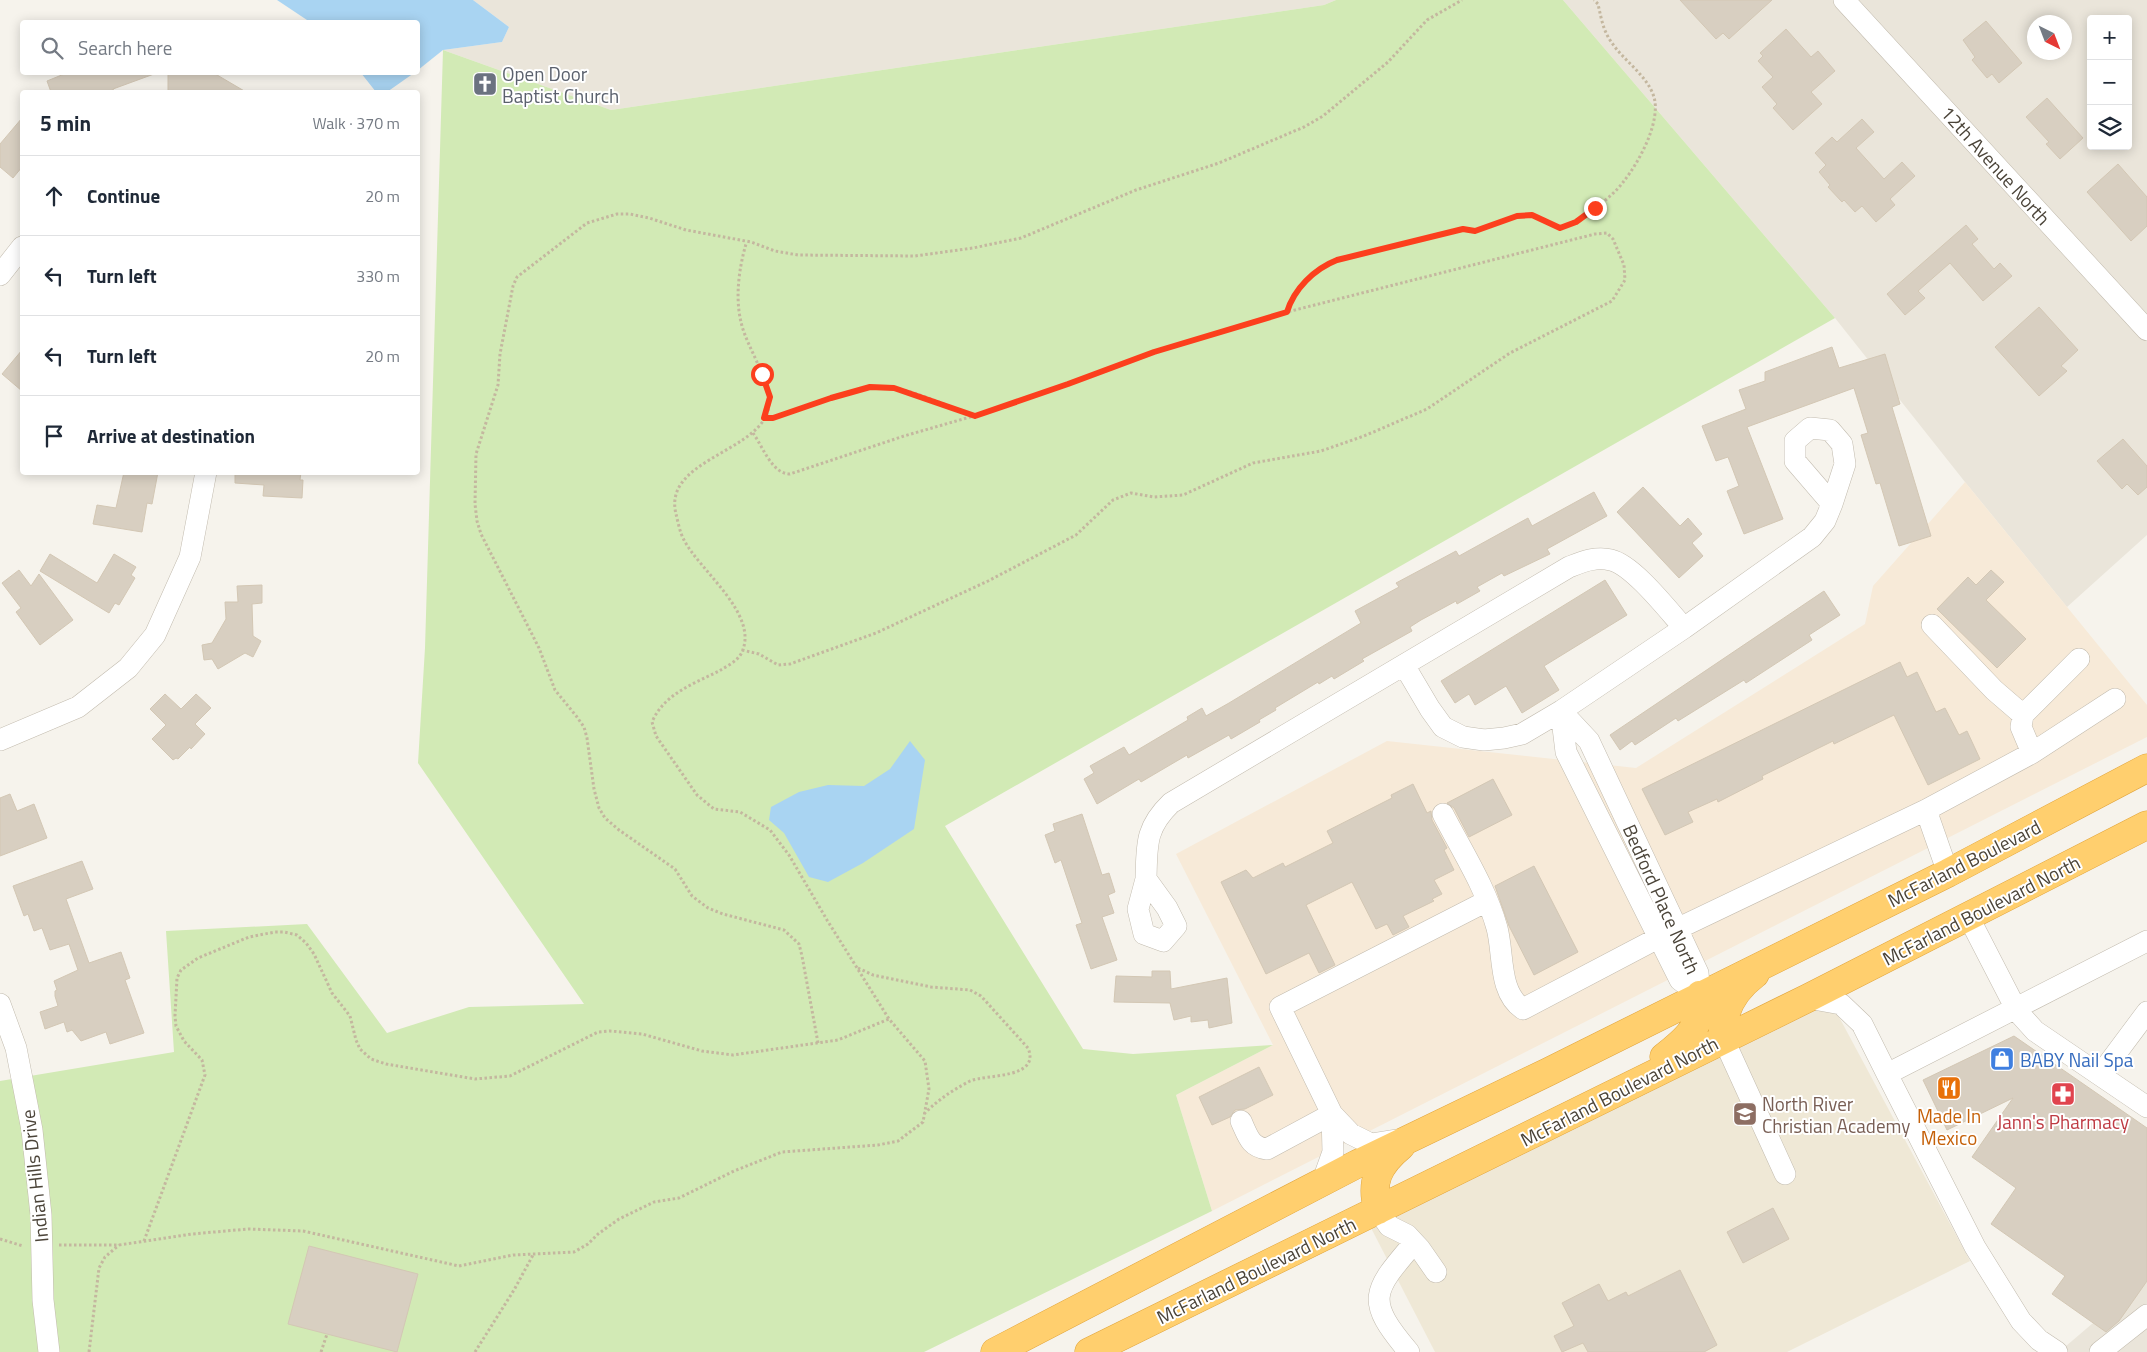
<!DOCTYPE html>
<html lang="en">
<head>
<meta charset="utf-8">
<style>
  :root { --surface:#fff; --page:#f2f2f3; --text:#1f2937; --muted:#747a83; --line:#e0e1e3 }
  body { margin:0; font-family:"Titillium Web",sans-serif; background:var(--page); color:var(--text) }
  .controls { position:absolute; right:15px; top:15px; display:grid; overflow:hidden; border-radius:5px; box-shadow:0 2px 12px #0003 }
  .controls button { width:45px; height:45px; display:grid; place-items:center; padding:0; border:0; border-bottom:1px solid var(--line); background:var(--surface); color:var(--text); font:25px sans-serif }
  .compass { position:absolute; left:2027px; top:15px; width:45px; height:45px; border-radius:50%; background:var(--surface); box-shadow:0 2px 12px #0003; rotate:138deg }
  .stop { position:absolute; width:15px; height:15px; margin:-11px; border:4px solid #fc3f1d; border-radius:50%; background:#fff }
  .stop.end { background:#fc3f1d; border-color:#fff; box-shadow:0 1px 5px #0008 }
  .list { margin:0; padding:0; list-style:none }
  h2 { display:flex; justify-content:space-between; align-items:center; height:65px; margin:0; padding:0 20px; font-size:21px }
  h2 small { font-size:16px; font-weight:400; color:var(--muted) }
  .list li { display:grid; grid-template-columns:32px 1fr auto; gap:15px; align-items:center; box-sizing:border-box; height:80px; padding:0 20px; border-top:1px solid var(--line) }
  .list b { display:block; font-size:19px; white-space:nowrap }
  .list em { font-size:16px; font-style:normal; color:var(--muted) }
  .icon { flex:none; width:28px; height:28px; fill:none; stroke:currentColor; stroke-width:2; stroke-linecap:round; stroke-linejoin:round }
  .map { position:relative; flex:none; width:2147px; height:1352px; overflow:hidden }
  .search { position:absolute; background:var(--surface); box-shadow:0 2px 12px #0003; left:20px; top:20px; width:400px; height:55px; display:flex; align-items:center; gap:12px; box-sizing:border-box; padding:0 18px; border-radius:5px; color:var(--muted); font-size:19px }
  .panel { position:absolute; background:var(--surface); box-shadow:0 2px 12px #0003; left:20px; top:90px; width:400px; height:385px; border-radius:5px }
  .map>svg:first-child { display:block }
  .residential { fill:#eae5da; fill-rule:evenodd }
  .commercial { fill:#f7ead8 }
  .education { fill:#efe8d6 }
  .green { fill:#d2eab5 }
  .water { fill:#a9d4f2 }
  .building { fill:#d8cfc1; stroke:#d3c7b4 }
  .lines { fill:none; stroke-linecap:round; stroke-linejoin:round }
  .minor-casing { stroke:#c2bbae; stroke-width:22 }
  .highway-casing { stroke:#e0a43c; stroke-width:29 }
  .path { stroke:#c4b79f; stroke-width:3; stroke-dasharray:2.5 2.5; stroke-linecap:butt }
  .minor { stroke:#fff; stroke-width:21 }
  .highway { stroke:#ffcf6e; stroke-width:28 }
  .route { stroke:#fc3f1d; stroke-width:6 }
  .labels { text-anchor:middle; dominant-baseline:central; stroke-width:4; stroke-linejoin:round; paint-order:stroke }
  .worship-label { font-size:19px; fill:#5b616d; stroke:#fff; text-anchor:start }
  .street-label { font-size:19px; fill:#4b4439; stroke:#fff }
  .shop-label { font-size:19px; fill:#366cbe; stroke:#fff; text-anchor:start }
  .education-label { font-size:19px; fill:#785e54; stroke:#fff; text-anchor:start }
  .food-label { font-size:19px; fill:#c56008; stroke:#fff }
  .health-label { font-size:19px; fill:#be3a42; stroke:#fff }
</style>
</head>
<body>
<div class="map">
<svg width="2147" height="1352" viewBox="0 0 2147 1352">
  <rect width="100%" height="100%" fill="#f6f3ec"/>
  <!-- residential -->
  <path class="residential" d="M473,0H1336L1324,5L611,110L443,50L502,42L509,27Z
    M1563,0H2147V535L2067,607L1965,482L1835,318ZM2091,19H2128V146H2091ZM2034,22H2064V52H2034Z
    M2147,1277V1352H2059Z"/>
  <!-- commercial -->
  <path class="commercial" d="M1965,482L2147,705V737L1212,1211L1176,1095L1273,1045L1176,854L1387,741L1636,768L1865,624L1873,586Z"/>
  <!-- education -->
  <path class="education" d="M1831,1002L1970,1261L1787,1352H1435L1370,1226Z"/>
  <!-- green -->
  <path class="green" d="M1336,0H1563L1835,318L945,826L1083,1049L1133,1054L1273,1045L1176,1095L1212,1211L924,1352H0V1081L174,1052L166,931L307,924L387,1033L469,1007L584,1004L418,763L425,648L443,50L611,110L1324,5Z"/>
  <!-- water -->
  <path class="water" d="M277,0H473L509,27L502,42L443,50L418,70V22H310Z
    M361,73H414L387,92H376Z
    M910,741L925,760L914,829L863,863L828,882L809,877L784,833L769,820L771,807L799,792L828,785L864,786L890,769Z"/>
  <!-- building -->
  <path class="building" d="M1680,0H1772L1729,39L1723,33L1716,39Z
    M1986,21L2022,63L1999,83L1992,74L1987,78L1972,60L1975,57L1963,40Z
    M1786,29L1811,57L1818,51L1835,71L1811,92L1822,104L1793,130L1773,108L1777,104L1762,87L1773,77L1758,61L1763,56L1760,53Z
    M69,72H154V74L113,89L114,92H51L47,81Z
    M168,72H212L246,92L168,91Z
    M2047,98L2083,138L2060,159L2046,144L2049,142L2026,117Z
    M22,118V167L13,178L0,167V144Z
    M1862,119L1874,132L1856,148L1884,179L1902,162L1915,176L1890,199L1895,205L1876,222L1862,206L1855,212L1844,200L1842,202L1828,187L1830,185L1819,172L1826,165L1815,153L1832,137L1837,142Z
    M2118,164L2147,197V226L2131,241L2087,192Z
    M1966,225L1978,239L1972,244L1994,269L2000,263L2012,276L1983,301L1950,263L1918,291L1925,298L1905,315L1887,294Z
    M2039,307L2078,350L2061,366L2067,371L2039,396L1995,347Z
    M1832,347L1839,368L1885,354L1900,404L1892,407L1931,536L1899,546L1880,483L1876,484L1861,435L1868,433L1854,388L1747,427L1783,519L1744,534L1727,491L1739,486L1728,457L1716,461L1702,426L1746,409L1739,390L1765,381V372Z
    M22,350V391L2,374Z
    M2123,439L2147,466V487L2138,495L2127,484L2122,489L2097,461Z
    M124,472H158L152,504L147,503L142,532L93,524L97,505L116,508Z
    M235,472H301L300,480H303L302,498L263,496L264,485L235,483Z
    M1643,487L1680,526L1688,518L1702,534L1692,543L1703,556L1679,578L1617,512Z
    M1594,492L1607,516L1547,549L1550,554L1504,576L1502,573L1477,587L1480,591L1457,604L1456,601L1421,620L1410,627L1412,631L1362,659L1364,661L1334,679L1332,676L1319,684L1318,682L1275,708L1276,710L1259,720L1260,722L1231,739L1229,735L1188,758L1187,755L1141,782L1139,779L1097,804L1084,779L1094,773L1090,766L1124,747L1129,755L1188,720L1187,717L1202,708L1206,716L1229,703L1361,623L1355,611L1399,587L1396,583L1456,551L1459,556L1528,518L1532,526Z
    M50,554L97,583L114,554L136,567L131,575L135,578L119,605L115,603L109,613L40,571Z
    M19,570L31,586L39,574L73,620L40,645L16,612L21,608L2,583Z
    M1991,570L2004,582L1986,600L2026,639L1997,668L1937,609L1968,577L1976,585Z
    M1605,580L1627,615L1544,666L1559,690L1522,713L1506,686L1475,705L1469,694L1455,703L1441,681Z
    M262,585V603L252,604L253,636L261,641L253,657L245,653L218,669L212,659L204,660L202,645L212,643L226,619L225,602H238L237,586Z
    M1824,591L1840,615L1809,635L1812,640L1746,683L1744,680L1678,721L1676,718L1635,745L1632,741L1620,750L1610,735Z
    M1900,662L1907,677L1917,672L1936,712L1945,708L1959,735L1967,731L1980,759L1928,785L1894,715L1834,744L1833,741L1762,776L1763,779L1718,802L1717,799L1688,812L1693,822L1665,835L1642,789Z
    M165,694L181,709L196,694L211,708L195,724L205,734L191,749L190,747L178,759L176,758L173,760L152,739L166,725L150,709Z
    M1493,779L1512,815L1469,837L1454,808L1447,803Z
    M1413,784L1427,813L1431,811L1432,820L1447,848L1444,850L1454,870L1434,880L1442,894L1432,899L1434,901L1403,916L1409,927L1393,935L1387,924L1376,929L1352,882L1306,905L1335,965L1319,973L1309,953L1266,974L1221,882L1246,870L1253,878L1283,863L1285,867L1333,843L1327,831L1392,798L1391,795Z
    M10,794L17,811L34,804L47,838L0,856V798Z
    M1082,814L1102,875L1109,873L1115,892L1108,895L1114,913L1102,917L1117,960L1091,969L1076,925L1082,923L1061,860L1055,863L1045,835L1055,831L1053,824Z
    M82,861L93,889L66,899L89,963L121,952L130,978L125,980L144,1033L110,1044L106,1032L81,1041L72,1030L67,1032L64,1022L45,1029L40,1012L58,1006L55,996V991L57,990L54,981L78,970L69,944L50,950L42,928L34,931L28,914L24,916L13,886Z
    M1534,866L1578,952L1534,975L1509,926L1495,886Z
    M1152,971H1170L1171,989L1227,978L1232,1023L1209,1028L1208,1020L1191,1022V1016L1174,1020L1170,1003L1114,1002L1116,976L1152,977Z
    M2014,1036L2147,1128V1281L2119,1321L2106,1332L2052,1294L2065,1276L1991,1224L2016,1188L1972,1157L2013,1098L1947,1130L1923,1080Z
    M1259,1067L1273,1095L1245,1109L1235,1110L1230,1117L1212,1125L1199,1097Z
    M1773,1208L1789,1239L1743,1263L1727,1232Z
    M309,1246L418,1274L397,1352L288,1324Z
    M1680,1270L1717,1345L1704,1352H1588L1583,1343L1562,1352L1554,1336L1574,1326L1562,1303L1599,1284L1608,1301L1626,1292L1628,1296Z"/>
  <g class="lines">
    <defs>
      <path id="minor" d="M1844,0L2147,330
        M0,275L22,247
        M1810,428L1830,430L1842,444L1845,464L1832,504L1795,461V441Z
        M1932,625L1994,690L2023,715
        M1404,665L1430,709L1443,727L1463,737L1484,740L1504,738L1522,734L1561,711L1684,628L1812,537L1825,521L1832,504
        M1561,711L1566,752L1680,980L1700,995
        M1561,711L1589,741L1698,973L1700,995
        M0,740L78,707L128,668L155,635L190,557L206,472
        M2032,753L2021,727L2023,715L2079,659
        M1926,810L1948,873
        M1443,814C1462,851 1486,888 1497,928C1504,954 1498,992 1523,1009L1658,938L1926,810L2032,753L2115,699
        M1146,879C1147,845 1145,828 1171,803L1569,567C1582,562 1596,556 1611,560C1633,565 1668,610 1684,628
        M1146,879L1167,908L1176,926L1163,941L1144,934L1138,909Z
        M1968,916L2017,1011L2035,1031L2147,1107
        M1808,998L1841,1004L1862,1024L1887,1074
        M0,1004L16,1048L32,1130L41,1215L43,1300L49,1352
        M1723,1038L1785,1174
        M2100,1075L2147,1012
        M1241,1121C1248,1136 1250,1147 1267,1149L1332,1114
        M1396,1140L1371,1144L1351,1134L1332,1114L1280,1007L1487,901
        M1322,1183L1333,1152L1332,1114
        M1378,1210L1389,1226L1407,1235L1420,1249L1436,1272
        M1409,1352C1365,1300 1372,1292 1414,1243
        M2057,1352L2039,1340L2021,1321L1975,1247L1887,1074L2147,941
        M2100,1352L2147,1315"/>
      <path id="highway" d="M1723,1038C1721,1011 1734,990 1755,974
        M1664,1057C1686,1040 1704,1025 1700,995
        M1378,1210C1370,1182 1378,1165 1401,1146
        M995,1352L1357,1164L1548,1072L1948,873L2147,768
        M1089,1352L1808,998L2147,825"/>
    </defs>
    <!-- minor casing -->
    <use href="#minor" class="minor-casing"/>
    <!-- highway casing -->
    <use href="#highway" class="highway-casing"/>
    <!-- path -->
    <path class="path" d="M765,418H773C806,407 861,381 895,388C920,393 950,407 974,416
      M753,433C763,447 772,474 790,474L904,436L998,409L1154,352L1287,312C1294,289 1314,269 1337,260L1463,229L1475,231L1517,216L1532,215L1560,228C1581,220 1610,200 1624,181C1639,162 1661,122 1654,97C1647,75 1624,61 1612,43C1603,31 1601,17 1598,4L1594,0
      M742,650L759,654L778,665L790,664L876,633L988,581L1076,535L1113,500L1131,493L1154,497L1183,495L1253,463L1321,451L1364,436L1427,409L1510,353L1612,301L1625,280L1624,265L1613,239L1607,233L1595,234L1287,312
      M858,968L873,975L931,987L970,990L981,996L1028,1048C1041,1079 987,1074 970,1081C953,1090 939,1099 925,1113
      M818,1043L802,956L799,944L784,930L723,914L708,908L692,896L675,869L619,830L605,818L599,808L594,789L587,738L584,727L577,717L555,690L539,648L481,534L477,521L475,504L476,454L498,385L500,354L513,286L517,277L587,223L617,214H630L649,218L686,230L751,242L775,251L798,255L915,256L973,248L1021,238L1136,190L1219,163L1304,127L1323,116L1388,62L1427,20L1462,0
      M0,1239L23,1246
      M144,1241L205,1075L202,1060L184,1041L176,1026L175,1016L177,978L181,970L198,958L249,937L275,932H284L297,935L306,943L314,954L332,993L350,1016L356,1040L360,1049L371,1059L386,1064L475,1079L510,1076L598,1032L610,1031L642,1034L702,1051L733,1055L838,1040L889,1019
      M59,1245H119L192,1234L248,1229L303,1231L459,1266L513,1255L574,1252L588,1244L598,1234L619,1219L654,1202L679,1198L734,1171L782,1152L878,1145L898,1141L923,1122L929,1089L925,1061L889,1019L827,920L789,855L770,830L740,812L714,809L697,795L656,736L652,722C664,694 693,684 719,671C727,666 738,661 742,652C759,614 700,571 684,540C680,533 678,522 676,514C663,462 751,453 767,414C777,388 747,350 741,322C735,297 739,268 746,244
      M89,1352L99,1268L105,1257L119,1245
      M321,1352L327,1334
      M475,1352L514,1290L533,1255"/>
    <!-- minor -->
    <use href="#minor" class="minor"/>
    <!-- highway -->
    <use href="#highway" class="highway"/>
  </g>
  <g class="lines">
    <!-- route -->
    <path class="route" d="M762,374L770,397L764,418H773L831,398L870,387L894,388L975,416L1068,384L1154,352L1287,312C1294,289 1314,269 1337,260L1463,229L1475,231L1517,216L1532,215L1560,228L1576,222L1595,208"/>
  </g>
  <!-- icons -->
  <defs>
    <symbol id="church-square" viewBox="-11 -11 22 22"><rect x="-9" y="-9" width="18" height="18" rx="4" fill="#6b7280" stroke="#fff"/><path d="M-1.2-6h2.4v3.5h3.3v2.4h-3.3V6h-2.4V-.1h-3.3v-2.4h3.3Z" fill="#fff"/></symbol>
    <symbol id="shop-square" viewBox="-11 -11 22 22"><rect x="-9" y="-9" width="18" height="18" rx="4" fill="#3f7fe0" stroke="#fff"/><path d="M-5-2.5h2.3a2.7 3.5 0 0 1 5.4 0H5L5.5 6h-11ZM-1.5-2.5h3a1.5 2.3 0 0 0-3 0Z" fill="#fff"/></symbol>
    <symbol id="restaurant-square" viewBox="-11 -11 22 22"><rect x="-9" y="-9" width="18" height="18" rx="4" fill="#e8710a" stroke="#fff"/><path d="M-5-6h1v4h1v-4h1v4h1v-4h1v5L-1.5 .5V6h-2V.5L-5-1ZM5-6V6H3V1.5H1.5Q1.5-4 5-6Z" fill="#fff"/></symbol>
    <symbol id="pharmacy-square" viewBox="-11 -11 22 22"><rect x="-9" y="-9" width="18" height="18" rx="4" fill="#e0444e" stroke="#fff"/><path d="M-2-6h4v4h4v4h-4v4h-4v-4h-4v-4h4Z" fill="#fff"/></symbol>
    <symbol id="school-square" viewBox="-11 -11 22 22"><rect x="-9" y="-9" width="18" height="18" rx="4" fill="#8d6e63" stroke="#fff"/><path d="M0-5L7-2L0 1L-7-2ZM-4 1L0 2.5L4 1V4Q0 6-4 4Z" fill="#fff"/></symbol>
  </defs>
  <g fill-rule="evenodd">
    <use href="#church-square" x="471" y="70" width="28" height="28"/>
    <use href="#shop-square" x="1988" y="1045" width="28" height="28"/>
    <use href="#restaurant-square" x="1935" y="1074" width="28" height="28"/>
    <use href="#pharmacy-square" x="2049" y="1080" width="28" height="28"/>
    <use href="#school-square" x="1731" y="1100" width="28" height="28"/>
  </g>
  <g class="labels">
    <!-- worship labels -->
    <g class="worship-label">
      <text x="502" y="73">Open Door<tspan x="502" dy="22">Baptist Church</tspan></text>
    </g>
    <!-- street labels -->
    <g class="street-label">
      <text transform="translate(1996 165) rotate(48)">12th Avenue North</text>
      <text transform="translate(1964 863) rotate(-27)">McFarland Boulevard</text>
      <text transform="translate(1662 899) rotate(66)">Bedford Place North</text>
      <text transform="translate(1981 910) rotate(-27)">McFarland Boulevard North</text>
      <text transform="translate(1619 1091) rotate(-27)">McFarland Boulevard North</text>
      <text transform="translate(34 1176) rotate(-96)">Indian Hills Drive</text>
      <text transform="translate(1256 1270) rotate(-26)">McFarland Boulevard North</text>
    </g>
    <!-- shop labels -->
    <g class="shop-label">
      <text x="2020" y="1059">BABY Nail Spa</text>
    </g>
    <!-- education labels -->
    <g class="education-label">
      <text x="1762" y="1103">North River<tspan x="1762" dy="22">Christian Academy</tspan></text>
    </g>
    <!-- food labels -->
    <g class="food-label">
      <text x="1949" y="1115">Made In<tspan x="1949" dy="22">Mexico</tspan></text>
    </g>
    <!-- health labels -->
    <g class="health-label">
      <text x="2063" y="1121">Jann's Pharmacy</text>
    </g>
  </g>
</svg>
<div class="controls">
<button>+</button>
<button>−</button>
<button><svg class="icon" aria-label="layers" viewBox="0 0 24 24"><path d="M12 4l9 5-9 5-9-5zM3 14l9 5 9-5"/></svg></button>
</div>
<svg class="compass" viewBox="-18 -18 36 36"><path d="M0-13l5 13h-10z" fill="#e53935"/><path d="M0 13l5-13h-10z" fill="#747a83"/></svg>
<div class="stop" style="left:762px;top:374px"></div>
<div class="stop end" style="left:1595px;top:208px"></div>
<div class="search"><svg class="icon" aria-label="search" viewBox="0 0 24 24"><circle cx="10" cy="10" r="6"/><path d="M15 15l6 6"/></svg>Search here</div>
<section class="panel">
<h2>5 min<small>Walk · 370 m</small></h2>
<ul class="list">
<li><svg class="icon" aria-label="ahead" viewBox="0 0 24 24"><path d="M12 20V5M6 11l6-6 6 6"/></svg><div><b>Continue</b></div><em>20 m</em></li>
<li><svg class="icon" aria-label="left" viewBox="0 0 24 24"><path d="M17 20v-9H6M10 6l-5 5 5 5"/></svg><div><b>Turn left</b></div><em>330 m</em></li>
<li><svg class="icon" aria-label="left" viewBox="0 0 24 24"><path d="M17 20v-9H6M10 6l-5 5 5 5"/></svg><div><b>Turn left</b></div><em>20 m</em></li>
<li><svg class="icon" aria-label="arrive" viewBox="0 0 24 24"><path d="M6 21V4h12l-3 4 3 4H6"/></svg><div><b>Arrive at destination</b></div></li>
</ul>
</section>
</div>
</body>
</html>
